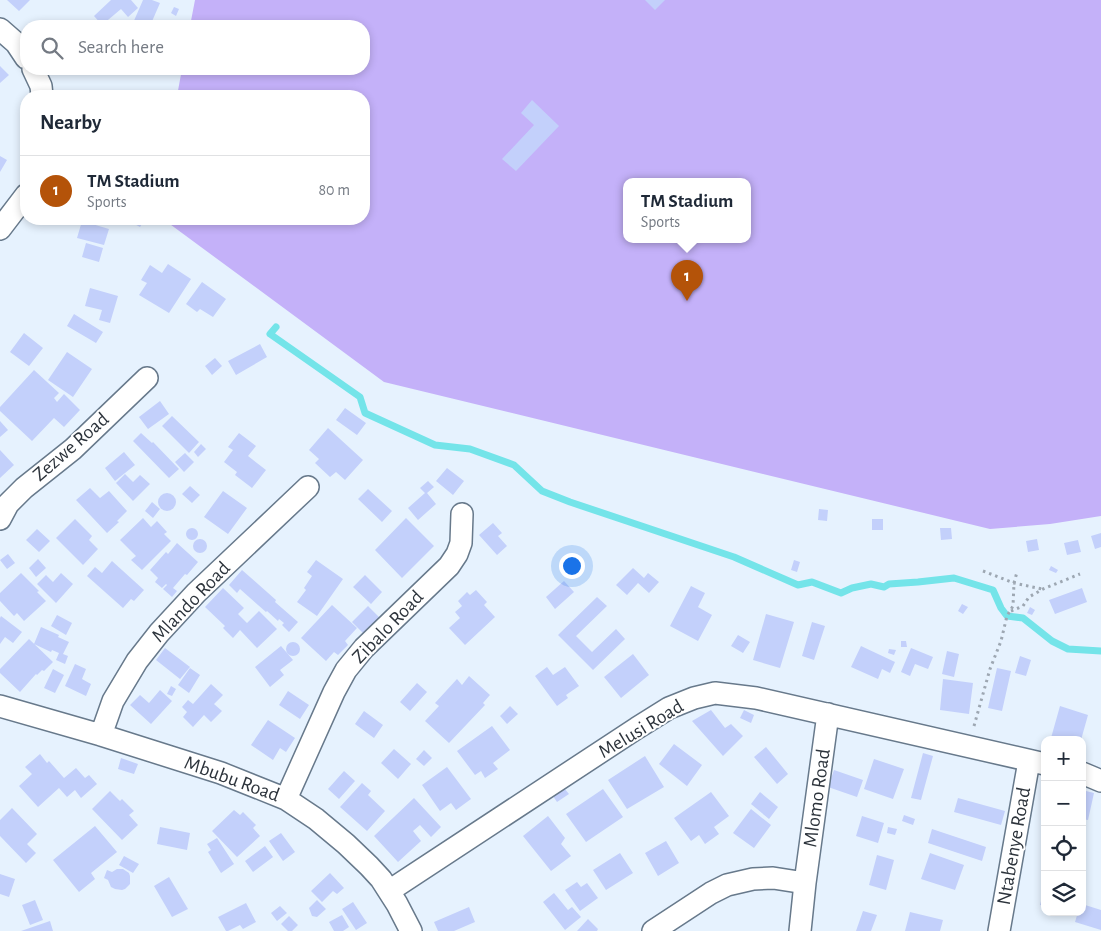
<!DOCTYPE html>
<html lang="en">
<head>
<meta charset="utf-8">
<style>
  :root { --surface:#fff; --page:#f6f6f7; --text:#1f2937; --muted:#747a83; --line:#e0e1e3; --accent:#b45309 }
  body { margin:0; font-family:"Alegreya Sans",sans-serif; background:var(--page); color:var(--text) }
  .controls { position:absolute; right:15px; bottom:15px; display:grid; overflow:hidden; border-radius:10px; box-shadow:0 2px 8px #0003 }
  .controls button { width:45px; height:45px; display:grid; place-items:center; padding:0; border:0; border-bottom:1px solid var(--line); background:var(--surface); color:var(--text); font:25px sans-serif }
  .you { position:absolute; left:571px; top:565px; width:18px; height:18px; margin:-12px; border:4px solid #fff; border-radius:50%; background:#1a73e8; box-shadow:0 0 0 8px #1a73e833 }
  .badge { display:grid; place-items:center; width:32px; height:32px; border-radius:50%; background:var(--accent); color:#fff; font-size:16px; font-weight:700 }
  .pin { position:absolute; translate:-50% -41px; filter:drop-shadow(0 1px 2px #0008) }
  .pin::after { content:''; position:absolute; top:26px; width:18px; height:15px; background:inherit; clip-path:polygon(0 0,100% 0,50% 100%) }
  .popup { position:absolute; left:623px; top:178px; width:128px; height:65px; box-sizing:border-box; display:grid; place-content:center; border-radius:10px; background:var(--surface); filter:drop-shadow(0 1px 4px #0005); font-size:16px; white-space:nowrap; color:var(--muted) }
  .popup b { font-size:19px; color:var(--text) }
  .popup::after { content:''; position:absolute; left:50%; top:100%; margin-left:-10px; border:10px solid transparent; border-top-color:var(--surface) }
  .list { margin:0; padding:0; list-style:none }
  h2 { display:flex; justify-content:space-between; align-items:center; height:65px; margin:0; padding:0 20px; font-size:21px }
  h2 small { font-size:16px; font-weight:400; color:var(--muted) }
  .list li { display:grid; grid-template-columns:32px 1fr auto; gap:15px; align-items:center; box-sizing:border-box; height:70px; padding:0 20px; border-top:1px solid var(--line) }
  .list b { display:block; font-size:19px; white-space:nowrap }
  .list p { margin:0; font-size:16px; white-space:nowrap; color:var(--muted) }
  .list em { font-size:16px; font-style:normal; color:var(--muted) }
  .icon { flex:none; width:28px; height:28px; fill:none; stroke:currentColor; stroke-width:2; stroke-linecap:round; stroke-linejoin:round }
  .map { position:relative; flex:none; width:1101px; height:931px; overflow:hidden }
  .search { position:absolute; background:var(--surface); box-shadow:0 2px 8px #0003; left:20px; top:20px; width:350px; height:55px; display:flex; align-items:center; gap:12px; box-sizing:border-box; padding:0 18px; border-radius:20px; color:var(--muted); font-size:19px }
  .panel { position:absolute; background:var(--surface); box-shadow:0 2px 8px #0003; left:20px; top:90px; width:350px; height:135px; border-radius:20px }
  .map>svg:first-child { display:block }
  .green { fill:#c4b1f9; fill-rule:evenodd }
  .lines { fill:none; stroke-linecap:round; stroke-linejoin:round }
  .stream { stroke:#74e4e9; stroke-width:7 }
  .building { fill:#c3d0fb }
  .street-casing { stroke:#67798b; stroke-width:24 }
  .path { stroke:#9da7b2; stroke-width:3; stroke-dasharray:2.5 4; stroke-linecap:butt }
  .street { stroke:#fff; stroke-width:21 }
  .labels { text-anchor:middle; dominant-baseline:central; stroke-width:4; stroke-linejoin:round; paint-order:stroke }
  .street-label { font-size:20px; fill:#2d343c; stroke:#fff }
</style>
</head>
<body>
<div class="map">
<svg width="1101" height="931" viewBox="0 0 1101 931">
  <rect width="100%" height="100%" fill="#e6f2fe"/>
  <!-- green -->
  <path class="green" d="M195,0H1101V516L1050,524L990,529L384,382L163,219H364V96H177L182,69H364V26H190ZM627,182H747V240H627Z"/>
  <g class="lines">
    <!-- stream -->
    <path class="stream" d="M276,327L270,334L360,397L365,413L435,445L470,449L514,465L542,491L570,502L734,557L798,585L812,582L841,593L852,588L871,584L884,587L889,584L918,582L954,578L993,590L1001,608L1007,616L1023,618L1052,641L1068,649L1101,651"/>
  </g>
  <!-- building -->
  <path class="building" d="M7,0H30L19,11Z
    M111,0H131L138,8L128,17L121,9L102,25L94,16Z
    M143,0H152L160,3L150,26H140L133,23Z
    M645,0H665L655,10Z
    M174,7L179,9L176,16L171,13Z
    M0,66L9,75L0,83Z
    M532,100L559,126L516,171L502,159L534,125L521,113Z
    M0,156L7,160L0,172Z
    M125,219H145L140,227Z
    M82,221L109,229L104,245L77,238Z
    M86,243L103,248L99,262L82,257Z
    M168,264L191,279L169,313L139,295L147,283L141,280L150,265L162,273Z
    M202,282L226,299L213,317L200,309L197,312L186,304Z
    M90,288L118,296L110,323L99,320L102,310L85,306Z
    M74,314L103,332L96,343L67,326Z
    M24,333L43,348L29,366L10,352Z
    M260,344L267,357L236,375L228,361Z
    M67,352L92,369L73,397L48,380Z
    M215,358L222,366L212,375L205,366Z
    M34,370L59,393L54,398L57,402L64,394L80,410L64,427L54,418L32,441L0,411V407Z
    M160,401L169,414L148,429L139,417Z
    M345,408L366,423L357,435L336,420Z
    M172,416L199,442L189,453L162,426Z
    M0,421L8,430L0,437Z
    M328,428L363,460L345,480L336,472L330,477L315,463L319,459L309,450Z
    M141,433L152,443L153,442L179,469L169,478L133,441Z
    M239,433L256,446L248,456L266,470L252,488L235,475L237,472L224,462L233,450L228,447Z
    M201,444L206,449L198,457L194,452Z
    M0,450L14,465L0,478Z
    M124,452L135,465L115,481L105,468Z
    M185,453L194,462L184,472L175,462Z
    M447,468L464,481L453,495L436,481Z
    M125,474L133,482L140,475L150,484L133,501L116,483Z
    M428,481L434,487L427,493L436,504L418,520L408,508L425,493L420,488Z
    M190,486L200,495L192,503L182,494Z
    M90,488L100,498L109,491L127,511L117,521L119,522L107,533L76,500Z
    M368,489L392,511L382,522L358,499Z
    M223,491L247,508L228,534L204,517Z
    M158 502a9 9 0 1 1 18 0a9 9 0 1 1-18 0Z
    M152,502L160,509L153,518L145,511Z
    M819,509L828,510L827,521L818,520Z
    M143,518L151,527L157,521L167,532L164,534L171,541L142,570L131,560L136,556L120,540Z
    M406,518L434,546L402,578L375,550Z
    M75,519L92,536L89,540L98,549L83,565L56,538Z
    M872,519H883V530H872Z
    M493,523L502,533L498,536L507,546L497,555L479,535Z
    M186 534a6 6 0 1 1 12 0a6 6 0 1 1-12 0Z
    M940,528H951L952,539L941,540Z
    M37,529L50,541L39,552L26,540Z
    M1101,533V547L1095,549L1091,536Z
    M1037,539L1039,550L1028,552L1026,541Z
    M193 546a7 7 0 1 1 14 0a7 7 0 1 1-14 0Z
    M1078,540L1081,552L1067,555L1064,543Z
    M177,543L198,562L187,575L185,574L173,588L177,591L172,597L163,589L167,585L166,584L162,588L155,582L158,578L150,570L166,552L168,554Z
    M8,554L15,563L7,569L0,560Z
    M38,559L46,568L36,577L29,568Z
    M316,560L343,579L317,616L297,602L306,590L304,588L312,576L307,572Z
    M794,560L800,562L797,572L791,570Z
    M112,561L144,590L134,601L131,599L123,608L87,576L95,567L102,573Z
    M1051,566L1058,570L1056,573L1049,570Z
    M633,568L644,578L648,573L659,582L649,593L638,583L627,595L616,585Z
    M242,570L276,600L275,602L298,622L289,632L282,625L284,623L279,619L278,621L267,611L266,612L240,589L237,593L229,585Z
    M21,573L39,591L37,592L46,601L24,621L17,613L14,616L0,601V593Z
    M61,573L73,584L56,603L37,584L46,575L53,582Z
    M365,575L382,592L371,604L353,587Z
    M564,581L574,592L555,609L546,597Z
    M691,586L705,593L698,607L712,615L698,641L670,626Z
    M223,588L244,608L238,614L247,623L259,611L277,629L257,648L240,630L233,638L223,628L225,626L205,607Z
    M1082,588L1087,602L1055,614L1049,600Z
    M476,590L487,602L484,605L495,617L465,645L449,628L460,618L455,612L462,606L458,601L467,592L470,595Z
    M597,597L607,606L576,636L592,652L616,629L625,639L593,670L558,635Z
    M962,604L968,607L963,614L958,611Z
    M332,605L357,628L345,641L348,645L338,655L334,652L326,661L301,638Z
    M368,606L380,618L364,634L352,622Z
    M1030,607L1035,610L1032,615L1027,613Z
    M766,614L794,622L780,668L753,660Z
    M57,615L72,623L66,635L51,626Z
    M1,616L22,632L13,643L5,637L0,644V618Z
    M812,622L825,626L814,660L802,656Z
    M41,627L59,635L58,637L69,642L63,654L68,656L65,664L56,660L59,653L52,650L51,652L34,644Z
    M738,635L750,642L743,653L731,646Z
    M29,639L53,662L44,671L42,670L37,675L36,674L20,692L0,673V669Z
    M901,641H906L907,647H901Z
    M286 649a7 7 0 1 1 14 0a7 7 0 1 1-14 0Z
    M281,646L293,660L280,670L284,675L270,687L255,667Z
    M861,646L895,662L890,673L882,669L878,679L851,667Z
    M165,648L190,667L180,679L156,660Z
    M911,648L933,657L928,669L915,664L910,676L901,672Z
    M889,649L896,650L894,655L888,653Z
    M947,651L959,654L954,677L942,674Z
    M633,654L649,675L621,698L604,677Z
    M1020,656L1031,660L1026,676L1015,673Z
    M75,664L86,669L82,679L91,684L86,696L65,686Z
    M547,667L553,675L565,667L579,686L566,695L568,698L557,706L535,676Z
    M190,668L200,675L189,693L178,685Z
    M997,668L1011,671L1002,711L988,708Z
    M53,669L64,675L55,693L44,688Z
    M469,676L490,695L483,703L485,705L449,743L425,721L439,706L435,703L457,679L462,685Z
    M943,679L973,683L969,714L940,710Z
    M417,683L427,692L410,711L400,702Z
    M211,684L223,695L214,704L222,711L211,722L204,715L193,727L183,717L187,712L182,707L188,700L193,704Z
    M171,686L176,689L172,696L167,694Z
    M160,690L172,701L151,724L130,705L140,695L149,703Z
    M288,691L309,705L300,719L279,705Z
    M510,706L518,714L507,724L500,716Z
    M1060,706L1088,715L1081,740H1057L1051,738Z
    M711,710L725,728L731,724L743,736L723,756L692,721Z
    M744,710L754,715L751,723L740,718Z
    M364,711L383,725L374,738L355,724Z
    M268,720L295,738L286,752L280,748L273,760L251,745Z
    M492,726L510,750L493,763L498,769L485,778L481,771L475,775L457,751Z
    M674,744L702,765L687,786L659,764Z
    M766,747L788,774L777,784L754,757Z
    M394,749L411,764L398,779L381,763Z
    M424,750L432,758L424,766L416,759Z
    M923,753L933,756L921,800L911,798Z
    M40,754L47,763L49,761L64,778L76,768L85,778L89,775L97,784L81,798L75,790L67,797L59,788L38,807L19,786L32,774L25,767Z
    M645,756L664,787L627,809L608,780Z
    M121,758L138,764L134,774L118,769Z
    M874,759L904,769L893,799L864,789Z
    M447,767L471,799L456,810L451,803L440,811L422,785Z
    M834,770L863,780L857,797L828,787Z
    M344,771L355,781L339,799L328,789Z
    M362,783L371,791L368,795L385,811L367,831L340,807Z
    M564,788L569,794L557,802L553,796Z
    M603,789L623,817L586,842L566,814Z
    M1082,790L1094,793L1088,820L1082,819Z
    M110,791L120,801L122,799L134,811L129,815L138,825L122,840L92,809Z
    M711,792L729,816L714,827L719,834L705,844L699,835L691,841L674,818Z
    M760,792L778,807L769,819L751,804Z
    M414,798L441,827L431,837L420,825L413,831L421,841L398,862L374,836Z
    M958,798L1005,811L1001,825L954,812Z
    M12,808L37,834L27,844L36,853L26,863L0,836V820Z
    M751,809L771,825L754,848L733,833Z
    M234,810L240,815L243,812L256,825L253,828L260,836L237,857L212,831Z
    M904,815L915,819L913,825L902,821Z
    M548,816L565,838L561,844L571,856L551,871L523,836Z
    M862,816L884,823L878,843L856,836Z
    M95,826L117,852L91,873L95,879L79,892L53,860Z
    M160,827L190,833L187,850L157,844Z
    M888,827L897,829L895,835L887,833Z
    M932,829L986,847L982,861L928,843Z
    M281,833L295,852L283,861L269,841Z
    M217,838L234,864L221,873L208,852L211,850L207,844Z
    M666,841L679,863L658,876L645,853Z
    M265,846L273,857L253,872L245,861Z
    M620,853L633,873L606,890L593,870Z
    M930,853L964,865L955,890L921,879Z
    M877,855L894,860L886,890L869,885Z
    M124,856L139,864L133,873L119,865Z
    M117,869H123L129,873L130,876V884L125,889L122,890L115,889L111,887L108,880L104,878L107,870L112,872Z
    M330,873L344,888L337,894L333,891L322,902L311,891Z
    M0,874L15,879L9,897L0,894Z
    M169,877L188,909L172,917L154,886Z
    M577,882L581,887L587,883L598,898L580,911L565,890Z
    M1044,890H1045V906L1040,905Z
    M554,893L568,910L572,907L581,917L565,930L543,902Z
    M35,900L43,920L30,925L22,905Z
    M317,900L326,909L317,917L312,916L309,908Z
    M353,902L367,923L356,930L342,909Z
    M246,903L256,922L243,929L240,925L228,931H226L218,917Z
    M1082,904L1101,910V930L1075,922L1078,912H1082Z
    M280,906L287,913L277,921L271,913Z
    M469,907L475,922L454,931H438L434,922Z
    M863,911L877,915L871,931H856Z
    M910,912L943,920L940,931H905Z
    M342,915L349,927L343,931H334L329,922Z
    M289,916L298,925L292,931H288L281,924Z
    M588,919L598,929L597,931H577Z
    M50,921L53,931H21Z"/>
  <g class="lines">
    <defs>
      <path id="street" d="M0,29L16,43L26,58
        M33,69L41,86L42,96
        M0,229L26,195
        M0,519L8,504L24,488L73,449L147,378
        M0,706L101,735L221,773L286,799L316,819L346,844L369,866L381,879L397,904L411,931
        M101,735L113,701L137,661L159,633L196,593L308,487
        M1082,773L1101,781
        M286,799L334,692L346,670L364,648L449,566L457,554L461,543L462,514
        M389,891L637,728L669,708L694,698L715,693L756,698L1045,764
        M653,931L711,893L727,885L753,879L773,878L805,883
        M800,931L805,883L828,714
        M999,931L1029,761"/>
    </defs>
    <!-- street casing -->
    <use href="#street" class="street-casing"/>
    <!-- path -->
    <path class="path" d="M983,571L1014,583L1042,589
      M1011,611L1023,606L1029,597L1043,589L1080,574
      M974,726L990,669L1001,641L1007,616L1013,606L1014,583L1017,572"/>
    <!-- street -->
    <use href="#street" class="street"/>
  </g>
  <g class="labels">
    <!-- street labels -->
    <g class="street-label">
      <text transform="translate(71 447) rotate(-41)">Zezwe Road</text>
      <text transform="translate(191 602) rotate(-46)">Mlando Road</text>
      <text transform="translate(388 627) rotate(-46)">Zibalo Road</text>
      <text transform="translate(641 729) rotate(-31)">Melusi Road</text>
      <text transform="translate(232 779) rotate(20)">Mbubu Road</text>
      <text transform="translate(817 798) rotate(-82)">Mlomo Road</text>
      <text transform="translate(1014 846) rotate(-80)">Ntabenye Road</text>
    </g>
  </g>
</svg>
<div class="controls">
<button>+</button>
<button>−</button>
<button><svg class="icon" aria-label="locate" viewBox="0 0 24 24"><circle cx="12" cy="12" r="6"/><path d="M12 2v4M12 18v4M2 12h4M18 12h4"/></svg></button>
<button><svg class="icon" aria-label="layers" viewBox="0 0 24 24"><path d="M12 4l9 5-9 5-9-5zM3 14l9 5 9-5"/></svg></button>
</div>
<div class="you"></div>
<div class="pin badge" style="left:687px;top:301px">1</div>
<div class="popup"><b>TM Stadium</b>Sports</div>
<div class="search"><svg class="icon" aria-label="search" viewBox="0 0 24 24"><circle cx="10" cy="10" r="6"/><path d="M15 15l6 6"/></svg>Search here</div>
<section class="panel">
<h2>Nearby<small></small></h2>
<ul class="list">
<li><span class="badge">1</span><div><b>TM Stadium</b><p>Sports</p></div><em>80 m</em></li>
</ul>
</section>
</div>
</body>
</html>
